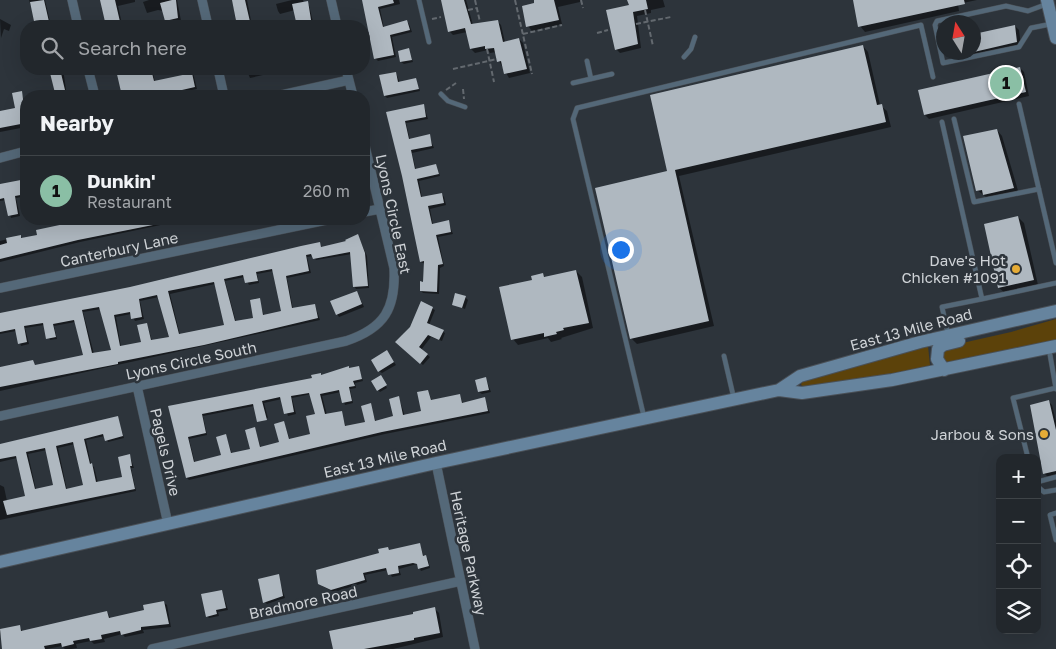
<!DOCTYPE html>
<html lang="en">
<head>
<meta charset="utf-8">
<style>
  :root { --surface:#22272c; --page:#2a2f34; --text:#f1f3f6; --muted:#a2a5a9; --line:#3f4448; --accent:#8abfa5 }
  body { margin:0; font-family:"Golos Text",sans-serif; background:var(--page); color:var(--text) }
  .controls { position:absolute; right:15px; bottom:15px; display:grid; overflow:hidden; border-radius:10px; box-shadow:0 5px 20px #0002 }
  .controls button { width:45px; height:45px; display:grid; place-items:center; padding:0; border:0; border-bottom:1px solid var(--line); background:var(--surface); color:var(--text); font:25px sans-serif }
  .compass { position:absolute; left:936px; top:15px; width:45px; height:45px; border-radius:50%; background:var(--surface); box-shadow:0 5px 20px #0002; rotate:349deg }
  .you { position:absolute; left:620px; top:249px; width:18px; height:18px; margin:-12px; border:4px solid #fff; border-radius:50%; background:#1a73e8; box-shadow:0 0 0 8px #1a73e833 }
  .badge { display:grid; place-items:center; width:32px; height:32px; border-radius:50%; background:var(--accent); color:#111; font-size:16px; font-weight:700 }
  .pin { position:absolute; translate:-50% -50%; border:2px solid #fff; box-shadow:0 1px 5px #0006 }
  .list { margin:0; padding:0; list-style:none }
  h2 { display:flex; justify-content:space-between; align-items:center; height:65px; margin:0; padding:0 20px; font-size:21px }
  h2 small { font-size:16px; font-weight:400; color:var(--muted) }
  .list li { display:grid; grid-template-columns:32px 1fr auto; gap:15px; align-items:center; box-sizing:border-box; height:70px; padding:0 20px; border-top:1px solid var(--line) }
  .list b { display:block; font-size:19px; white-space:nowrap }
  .list p { margin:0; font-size:16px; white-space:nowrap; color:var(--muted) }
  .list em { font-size:16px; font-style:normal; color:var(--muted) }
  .icon { flex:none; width:28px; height:28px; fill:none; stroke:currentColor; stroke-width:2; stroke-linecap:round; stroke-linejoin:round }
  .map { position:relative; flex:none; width:1056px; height:649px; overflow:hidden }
  .search { position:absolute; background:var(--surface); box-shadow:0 5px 20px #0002; left:20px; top:20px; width:350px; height:55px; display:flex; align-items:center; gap:12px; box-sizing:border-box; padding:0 18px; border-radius:20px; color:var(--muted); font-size:19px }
  .panel { position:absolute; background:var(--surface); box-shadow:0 5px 20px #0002; left:20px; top:90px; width:350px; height:135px; border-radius:20px }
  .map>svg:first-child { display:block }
  .green { fill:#5c420a }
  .shadow { fill:#0007; fill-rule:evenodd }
  .building { fill:#afb8c0; fill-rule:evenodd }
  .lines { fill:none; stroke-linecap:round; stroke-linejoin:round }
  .lane-casing { stroke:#4a5057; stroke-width:5.5 }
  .street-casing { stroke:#4a5057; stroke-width:10 }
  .secondary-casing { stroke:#4a5057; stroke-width:14 }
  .path { stroke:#63696f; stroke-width:2; stroke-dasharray:5 2.5; stroke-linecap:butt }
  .lane { stroke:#546878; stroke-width:4.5 }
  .street { stroke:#546878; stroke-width:9 }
  .secondary { stroke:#66849e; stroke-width:12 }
  .poi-dot { fill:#e6ac36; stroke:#2d343b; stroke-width:2 }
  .labels { text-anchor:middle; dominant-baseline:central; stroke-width:5; stroke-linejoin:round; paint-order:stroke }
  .street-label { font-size:15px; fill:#ced2d6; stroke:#2d343b }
  .poi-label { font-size:15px; fill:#ced2d6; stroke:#2d343b; text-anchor:end }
</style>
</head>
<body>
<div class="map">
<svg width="1056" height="649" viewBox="0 0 1056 649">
  <rect width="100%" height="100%" fill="#2d343b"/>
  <!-- green -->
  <path class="green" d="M1056,319V340L954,362H947L943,357L944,351L949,346L1011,332Z
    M928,346L930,365L929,368L804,387L801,385L802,382Z"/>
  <!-- shadow -->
  <path class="shadow" d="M29,0H45L51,26H37Z
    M102,0H135V2L118,6L122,24L139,21L142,26H107Z
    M149,0H177L182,26H167L164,11L158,10L147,13L143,2Z
    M233,0H247L252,26L269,23L272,26H236Z
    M292,0H303L304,3L309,5L314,26H300L295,10L280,14L278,11L276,4Z
    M363,0H399L400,4L380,9L384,28L407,22L409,24L412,32L392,37L396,57L378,61L376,59Z
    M444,0H466L473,25L497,21L501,25L505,42L519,39L523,43L530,73L509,78L499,61L496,52L490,53L488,50L475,53L471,49L467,32L453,35L449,31Z
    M535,0H580V2L558,7L562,24L532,31L528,26L536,4Z
    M629,0H663L665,7L651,10V13L637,16L641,48L620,53L616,49L630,6Z
    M854,0H977L958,4L959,11L865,32L860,26Z
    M0,19L11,25L9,31L4,29L1,38Z
    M1015,26L1019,30L1021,46L967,58L962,54L974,52V35Z
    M863,46L868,52L880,105L887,111L891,127L679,176L714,326L637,344L631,338L669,172Z
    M409,50L413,62L404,64L401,62Z
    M1020,68L1024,72L1029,96L929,119L925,115Z
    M50,69H63L67,96H57Z
    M117,69H152L155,82L183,76L181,69H192L197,89L162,96H123Z
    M246,69H290L250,78Z
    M396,73L400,83L416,80L420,91L387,98L385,96Z
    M21,92L26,106V127L0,132V112L17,109Z
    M424,106L428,119L406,123L410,140L429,136L434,148L412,153L416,170L436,165L440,176L419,181L422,198L442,194L444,197L446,205L430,209L433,225L448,221L453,234L438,237L444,266L440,268L439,294L423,293L421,291L424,283L425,264L421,262L404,175L388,113Z
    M997,130L1002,136L1019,194L990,200L977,190Z
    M26,180V196L16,198L20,216L11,218L6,200L0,201V185Z
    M1018,217L1024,223L1038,285L1005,293L999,288Z
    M69,219H77L79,226L97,222V219H189L80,242L0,262V241L20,236L22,238L39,236L70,224Z
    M358,236L367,256L369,288L356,289L354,286L352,254L316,260L313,256L307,257L311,273L287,278L293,309L315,305L320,320L0,391V367L33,362L36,366L84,356L75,322L54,326L57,339L50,340L44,325L25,328L29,344L21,346L16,331L0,334V314L130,288L320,244L322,248L347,242ZM273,271L283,312L264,316L259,299L255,319L236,322L225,281L245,277L249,285L259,283L257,274ZM215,284L225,326L180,335L170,294ZM159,297L171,338L152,341L147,324L142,343L121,347L116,317L131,314L135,321L144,319L140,301ZM101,309L112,351L94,354L83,312Z
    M576,271L582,277L593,328L561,338L562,339L551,342L548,338L518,345L513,339L533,281L543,275L546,278Z
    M357,292L364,307L339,317L337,314Z
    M465,297L468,300L465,309L453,304Z
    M421,303L435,310L429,325L445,333L442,341L431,337L421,350L430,357L423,365L397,342L411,327Z
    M387,352L396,365L382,373L379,371Z
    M358,367L363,381L355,383L356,388L350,389L353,403L345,405L341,392L322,396L327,415L341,412L346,427L366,422L370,405L376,422L394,417L399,398L405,416L422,412L428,391L432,401L460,395L463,404L484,398L490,413L385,434L189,480L187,478L170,407L314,379L320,374L322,376ZM311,394L316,415L311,434L290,440L284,423L280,443L261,448L255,429L251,450L232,454L226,436L222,456L195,463L189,439L207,435L203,416L254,406L258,421L268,418L264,403L282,399L288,416L296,414L292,398Z
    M381,376L387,388L380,392L378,390Z
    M486,379L491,392L482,394L479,392Z
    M1049,402L1052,405L1056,421V475L1048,477L1045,474Z
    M118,418L124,438L108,442L105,436L86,440L91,464L94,467L98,483L123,478L130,456L134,468H131L136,491L0,520V485L4,487L7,501L26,497L17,458L0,462V445ZM75,444L85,486L67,490L58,448ZM47,450L55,486L36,490L28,454Z
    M420,545L424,557L428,559L430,568L421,571L417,564L399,569L401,575L392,577L388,570L365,575L367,582L334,592L322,586L388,548L390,551Z
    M278,576L285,598L267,604L265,602Z
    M222,591L228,610L218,612L219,616L209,618L207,616Z
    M163,602L167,605L171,627L143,630L144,633L125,637L122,634L104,639L105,642L94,644L91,641L76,644L77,648L71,649H65L62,646L47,649H3L0,631L19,626L23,632L107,612L111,619L146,611Z
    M435,609L439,613L443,637L393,649H334Z"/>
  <!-- building -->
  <path class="building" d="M44,0L50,26H35L30,2Z
    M100,0H115L121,26H106Z
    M172,0H176L178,18L165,21L160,3Z
    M232,0H245L251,26H237Z
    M362,0H393L394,3L378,7L383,27L407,20L410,30L390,35L394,55L374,59Z
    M441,0H464L471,24L498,20L503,42L519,38L527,69L504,74L501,61L497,62L494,48L485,49V46L470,49L465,28L448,32Z
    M534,0H554L559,20L526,27L522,6L534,3Z
    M627,0H646L648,9L633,12L638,44L615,50L606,10L629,5Z
    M853,0H964L965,4L858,27Z
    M308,1L312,26H297L292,4Z
    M1015,25L1017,42L974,52V34Z
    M863,45L877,105L882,104L886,122L675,170L709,321L630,339L595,188L667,171L650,95Z
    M409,48L412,60L400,62L398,51Z
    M1020,67L1026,92L924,115L918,90Z
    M49,69H60L65,90L55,93Z
    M121,69H151L154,81L192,73L195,87L156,96H122L116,70Z
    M396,72L398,82L416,78L419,89L384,96L379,75Z
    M22,91L26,123L0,128V111L15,108L12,93Z
    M424,104L426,117L405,121L409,139L430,134L432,146L411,150L415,169L436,164L439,174L417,179L421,197L442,193L444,203L428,206L432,224L449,220L451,232L436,235L443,264L438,265L437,292L420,291V281L423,282L424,261L420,262L402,176L386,112Z
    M997,129L1014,188L983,195L982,190L976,191L963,136Z
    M26,179V194L15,196L18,214L8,216L4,198L0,199V184Z
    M1018,216L1034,280L998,288L984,224Z
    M67,219H162L163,223L78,240L0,259V245L7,243L6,238L21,235V238L37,235L36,230L69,223Z
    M358,234L365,253L368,286L353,287L350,252L313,259L311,254L306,255L309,271L286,276L292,308L315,304L318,318L204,345L118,362V364L0,387V367L33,360L35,365L83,355L74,320L53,324L56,337L46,339L43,323L24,326L27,342L18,344L15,329L0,332V313L130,287L301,246L320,242L321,247L346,241L345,240ZM272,269L281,311L263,315L260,298L250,300L253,318L235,321L224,279L243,275L245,283L258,281L256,272ZM214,282L224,325L179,334L168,291ZM157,295L169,337L151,340L147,323L137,325L141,342L120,346L114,315L130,312L131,319L142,317L139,299ZM99,307L111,350L92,353L82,310Z
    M576,270L589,323L563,328L564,330L556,332L557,334L544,337V333L511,340L499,287L532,280L531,276L543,273L544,277Z
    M357,291L362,304L336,315L330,301Z
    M455,293L466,296L462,308L452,305Z
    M421,301L433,307L427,323L444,330L439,340L428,335L419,347L428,354L420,364L395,342L410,327Z
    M387,350L394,362L378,372L371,360Z
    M349,366V368L359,366L362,379L353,381L355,386L349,387L352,401L342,403L339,390L320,394L325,414L342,411L345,426L365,422L361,406L371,403L375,421L393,416L389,399L399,396L403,415L421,411L417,392L428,390L431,400L460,394L462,403L485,397L488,411L382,432L186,478L168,406L312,378L311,375L321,373V375ZM309,393L315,414L306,416L310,434L289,439L284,421L274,424L279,442L260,447L255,427L245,430L250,449L231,453L226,434L216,437L221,455L194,462L188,437L206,433L202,414L253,404L257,422L267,420L262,401L280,397L284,414L294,412L291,396Z
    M381,375L387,385L377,391L371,381Z
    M486,377L489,390L478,392L475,380Z
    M1049,400L1056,430V471L1043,474L1030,405Z
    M118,416L123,436L105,441L103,434L84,439L90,464L92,463L96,482L122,477L118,457L130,454L132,466H130L135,489L7,515L3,501L25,496L16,456L0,459V444ZM73,442L83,485L66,489L56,446ZM45,448L53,485L35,489L26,452Z
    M420,543L423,556L426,555L429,566L418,569L417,564L413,563L398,566L399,573L388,575L386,568L363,573L365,580L331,590L318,584L316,570L379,553L378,549L388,547L389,550Z
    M279,574L283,596L263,603L258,579Z
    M222,590L226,608L216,610L217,614L206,617L201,594Z
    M164,601L169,624L141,627V630L121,635L120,631L101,635L102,639L90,641L89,638L73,641L74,644L62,647L61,643L44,646L45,649H2L0,629L20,625L21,631L107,611L109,618L144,610L143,605Z
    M435,607L440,633L414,638V640L364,649H333L329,631L413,614V612Z"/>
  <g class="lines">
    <defs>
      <path id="lane" d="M419,0L429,42
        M1047,4L1028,11L1006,6L937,21L935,25L943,63L1019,47L1031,28L1051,24
        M684,57L691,49L695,37
        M587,61L591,79
        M573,83L612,74
        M441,94L448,101L465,107
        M1019,104L1056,263
        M954,119L974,202L1039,189
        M942,122L982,299L942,307L948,334
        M982,299L1056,283
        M1049,349L1056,389
        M724,356L734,399
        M644,417L573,119L577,108L921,25L933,77
        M1028,458L1013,398L1056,388
        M1037,482L1056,477
        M1037,486L1044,492L1056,490
        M1056,513L1050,515L1056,540"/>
      <path id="street" d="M72,0L78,26
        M202,0L208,26
        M331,0L337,26
        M88,69L95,96
        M218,69L224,96
        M346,69L353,96
        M277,96L349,80
        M0,158L26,151
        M364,212L380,209
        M0,288L331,219
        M137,386L168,524
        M0,416L346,341C385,328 396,308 394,268L364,142
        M436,463L475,649
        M152,649L461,581"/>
      <path id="secondary" d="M1047,0L1056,38
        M944,370L937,359L938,349L943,345L959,341
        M779,390L800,376L920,342L1056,311
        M0,562L436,463L779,390L802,393L892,380L1056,346"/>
    </defs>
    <!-- lane casing -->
    <use href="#lane" class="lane-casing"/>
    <!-- street casing -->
    <use href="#street" class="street-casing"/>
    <!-- secondary casing -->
    <use href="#secondary" class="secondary-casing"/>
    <!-- path -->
    <path class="path" d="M475,0L480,22
      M515,0L532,74
      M581,0L583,8
      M468,10L477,8
      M645,10L653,46
      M432,19L441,17
      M636,24L671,17
      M597,33L608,30
      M523,34L562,25
      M487,49L494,82
      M453,69L497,59
      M463,89L464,99
      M446,90L456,83"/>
    <!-- lane -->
    <use href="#lane" class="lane"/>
    <!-- street -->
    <use href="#street" class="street"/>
    <!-- secondary -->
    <use href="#secondary" class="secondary"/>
  </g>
  <!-- markers -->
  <g class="poi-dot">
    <circle cx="1016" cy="269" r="5"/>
    <circle cx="1044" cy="434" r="5"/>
  </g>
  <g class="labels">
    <!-- street labels -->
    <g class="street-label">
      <text transform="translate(394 214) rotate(78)">Lyons Circle East</text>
      <text transform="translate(119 249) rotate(-12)">Canterbury Lane</text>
      <text transform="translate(911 329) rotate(-15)">East 13 Mile Road</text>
      <text transform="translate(191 360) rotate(-12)">Lyons Circle South</text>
      <text transform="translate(166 452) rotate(77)">Pagels Drive</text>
      <text transform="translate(385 458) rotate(-13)">East 13 Mile Road</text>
      <text transform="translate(469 553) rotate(78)">Heritage Parkway</text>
      <text transform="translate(303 602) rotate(-12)">Bradmore Road</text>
    </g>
    <!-- poi labels -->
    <g class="poi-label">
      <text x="1006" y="260">Dave's Hot<tspan x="1006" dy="17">Chicken #1091</tspan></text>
      <text x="1034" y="434">Jarbou &amp; Sons</text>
    </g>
  </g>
</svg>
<div class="controls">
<button>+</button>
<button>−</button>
<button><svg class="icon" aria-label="locate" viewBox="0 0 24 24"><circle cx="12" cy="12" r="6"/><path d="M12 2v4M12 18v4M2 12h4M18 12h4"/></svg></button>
<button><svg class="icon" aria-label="layers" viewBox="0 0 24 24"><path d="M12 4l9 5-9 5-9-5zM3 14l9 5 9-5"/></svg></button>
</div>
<svg class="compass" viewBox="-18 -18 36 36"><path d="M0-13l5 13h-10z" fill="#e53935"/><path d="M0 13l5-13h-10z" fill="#a2a5a9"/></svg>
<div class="you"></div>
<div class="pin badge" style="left:1006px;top:83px">1</div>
<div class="search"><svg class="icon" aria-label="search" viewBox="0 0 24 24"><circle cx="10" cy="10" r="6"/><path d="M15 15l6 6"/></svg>Search here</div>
<section class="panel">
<h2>Nearby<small></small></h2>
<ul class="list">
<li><span class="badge">1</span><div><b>Dunkin'</b><p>Restaurant</p></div><em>260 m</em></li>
</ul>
</section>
</div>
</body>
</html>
